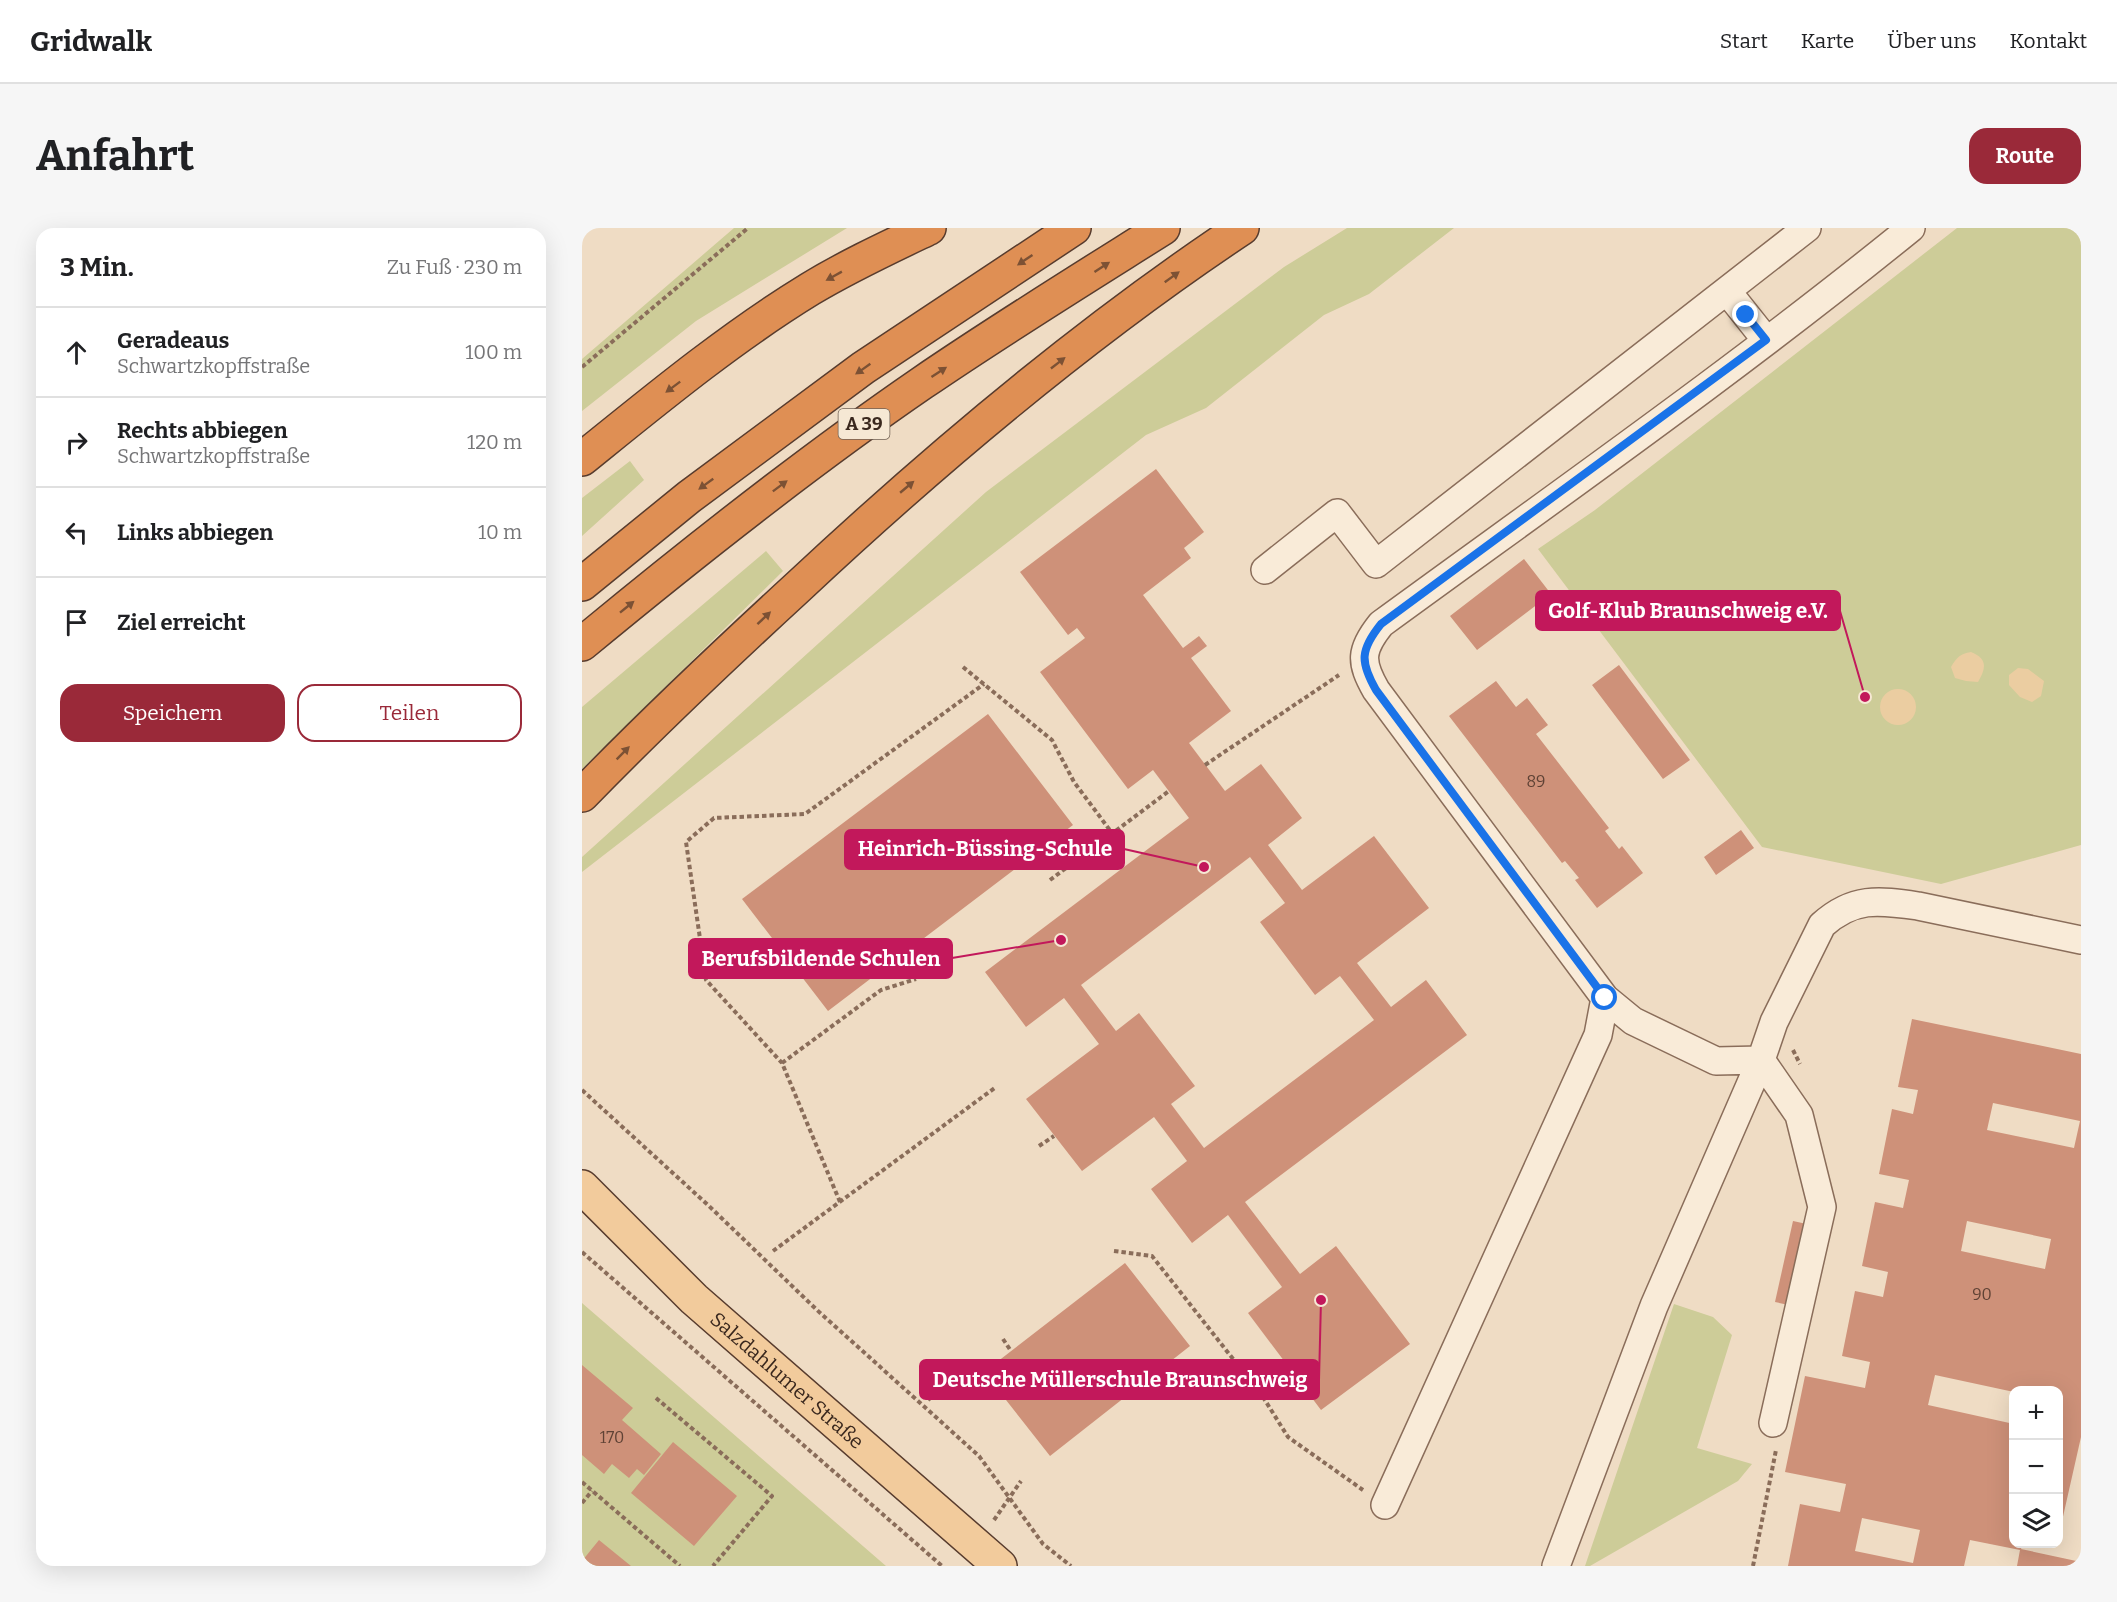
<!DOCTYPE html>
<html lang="de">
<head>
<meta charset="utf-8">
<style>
  :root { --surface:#fff; --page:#f6f6f6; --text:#202124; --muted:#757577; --line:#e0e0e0; --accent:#9a2939 }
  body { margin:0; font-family:Bitter,serif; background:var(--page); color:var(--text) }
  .controls { position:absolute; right:18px; bottom:18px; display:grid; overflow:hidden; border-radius:12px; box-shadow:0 6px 24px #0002 }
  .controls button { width:54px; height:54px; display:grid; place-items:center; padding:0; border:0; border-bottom:2px solid var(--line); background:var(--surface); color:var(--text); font:30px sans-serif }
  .stop { position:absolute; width:18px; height:18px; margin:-14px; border:4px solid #1a73e8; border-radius:50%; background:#fff }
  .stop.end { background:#1a73e8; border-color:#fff; box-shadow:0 2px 6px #0008 }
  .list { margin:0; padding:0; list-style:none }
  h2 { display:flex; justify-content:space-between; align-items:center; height:78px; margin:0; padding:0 24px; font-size:26px }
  h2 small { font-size:20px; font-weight:400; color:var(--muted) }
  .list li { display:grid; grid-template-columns:39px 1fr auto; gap:18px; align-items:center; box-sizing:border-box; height:90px; padding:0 24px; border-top:2px solid var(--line) }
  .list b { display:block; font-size:22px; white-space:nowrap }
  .list p { margin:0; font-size:20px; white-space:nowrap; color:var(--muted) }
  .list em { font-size:20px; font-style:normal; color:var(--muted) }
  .actions { display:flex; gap:12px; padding:18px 24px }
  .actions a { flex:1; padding:14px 0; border:2px solid var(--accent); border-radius:18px; text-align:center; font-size:21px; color:var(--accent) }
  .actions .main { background:var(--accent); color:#fff }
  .icon { flex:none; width:33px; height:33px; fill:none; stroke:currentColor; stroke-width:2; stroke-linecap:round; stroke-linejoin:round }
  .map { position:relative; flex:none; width:1499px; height:1338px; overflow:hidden; border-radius:18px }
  header { display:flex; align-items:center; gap:36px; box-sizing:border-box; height:84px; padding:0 30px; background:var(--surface); border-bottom:2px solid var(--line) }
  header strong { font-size:28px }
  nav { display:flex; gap:33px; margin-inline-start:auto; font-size:21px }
  .intro { display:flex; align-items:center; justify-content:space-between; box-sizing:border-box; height:144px; padding:0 36px }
  h1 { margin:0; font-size:42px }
  .button { padding:15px 27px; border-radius:18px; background:var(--accent); color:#fff; font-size:21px; font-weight:700 }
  main { display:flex; gap:36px; padding:0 36px }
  aside { flex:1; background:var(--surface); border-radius:18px; box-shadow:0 6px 24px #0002 }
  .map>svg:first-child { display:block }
  .green { fill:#cdcc98 }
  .sand { fill:#ebcda1 }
  .building { fill:#ce9179; fill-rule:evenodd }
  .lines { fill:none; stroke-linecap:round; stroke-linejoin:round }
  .minor-casing { stroke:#8a6d5a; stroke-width:30 }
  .major-casing { stroke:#583c2e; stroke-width:36 }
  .highway-casing { stroke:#583c2e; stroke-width:36 }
  .path { stroke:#8a6d5a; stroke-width:4; stroke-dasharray:4.5 3; stroke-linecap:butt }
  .minor { stroke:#f9ebd8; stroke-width:27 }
  .major { stroke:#f2cb9c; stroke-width:33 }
  .highway { stroke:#df8f54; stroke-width:33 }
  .oneway { fill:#7c5134 }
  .route { stroke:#1a73e8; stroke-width:8 }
  .labels { text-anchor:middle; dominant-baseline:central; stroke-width:6; stroke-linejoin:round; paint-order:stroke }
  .number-label { font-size:16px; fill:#5f4235 }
  .shield { fill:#f6e8d4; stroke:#726255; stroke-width:1.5 }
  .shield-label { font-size:18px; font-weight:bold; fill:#3a281e }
  .street-label { font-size:20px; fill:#3a281e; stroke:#f6e8d4 }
  .leader { fill:none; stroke:#c2185b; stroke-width:2 }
  .callout-dot { fill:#c2185b; stroke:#f6e8d4; stroke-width:2 }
  .callout { fill:#c2185b; stroke:#c2185b; stroke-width:2 }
  .callout-label { font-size:21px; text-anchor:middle; font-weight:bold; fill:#fff }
</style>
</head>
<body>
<header>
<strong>Gridwalk</strong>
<nav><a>Start</a><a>Karte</a><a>Über uns</a><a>Kontakt</a></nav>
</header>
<div class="intro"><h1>Anfahrt</h1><a class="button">Route</a></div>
<main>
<aside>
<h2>3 Min.<small>Zu Fuß · 230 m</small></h2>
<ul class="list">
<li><svg class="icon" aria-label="ahead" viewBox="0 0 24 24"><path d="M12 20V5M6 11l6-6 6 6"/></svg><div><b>Geradeaus</b><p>Schwartzkopffstraße</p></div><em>100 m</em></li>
<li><svg class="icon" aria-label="right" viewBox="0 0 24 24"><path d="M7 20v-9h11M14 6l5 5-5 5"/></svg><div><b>Rechts abbiegen</b><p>Schwartzkopffstraße</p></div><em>120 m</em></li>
<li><svg class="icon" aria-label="left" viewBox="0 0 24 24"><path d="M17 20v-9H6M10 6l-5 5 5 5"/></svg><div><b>Links abbiegen</b></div><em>10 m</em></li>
<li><svg class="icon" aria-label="arrive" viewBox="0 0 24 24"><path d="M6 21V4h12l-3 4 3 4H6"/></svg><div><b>Ziel erreicht</b></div></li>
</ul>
<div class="actions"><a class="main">Speichern</a><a>Teilen</a></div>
</aside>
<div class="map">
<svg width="1499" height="1338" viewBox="0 0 1499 1338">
  <rect width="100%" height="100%" fill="#efdcc4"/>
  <!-- green -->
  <path class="green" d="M152,0H265L114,93L0,183V131Z
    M765,0H872L787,66L742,87L624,180L564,207L0,644V629L404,264L702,39Z
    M1375,0H1499V617L1359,656L1180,619L956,321L1013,282Z
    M48,233L62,252L0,308V270Z
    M184,323L201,343L0,541V479Z
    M0,1075L304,1338H0Z
    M1092,1076L1131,1089L1150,1107L1115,1220L1170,1236L1156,1253L1008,1338H1003Z"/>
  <!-- sand -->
  <path class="sand" d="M1389,424C1406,431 1404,440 1396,454L1384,453L1373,450L1369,439C1375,429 1378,426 1389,424Z
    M1436,440L1446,441L1462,453L1459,468L1450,474L1438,469L1427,457V447Z
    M1298 479a18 18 0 1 1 36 0a18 18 0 1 1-36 0Z"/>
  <!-- building -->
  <path class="building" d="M574,241L622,304L602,320L609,330L561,367L601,420L617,408L625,418L609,430L649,483L607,515L643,563L679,536L720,590L686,617L720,662L792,608L847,680L775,735L809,779L844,752L885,807L663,974L718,1046L754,1018L828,1116L739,1182L666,1085L700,1059L646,987L610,1015L569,961L605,933L572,889L500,943L444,871L517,816L482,770L444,799L403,744L607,590L571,542L546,561L458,444L503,410L495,400L486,407L438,344ZM668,629L703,675L678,694L733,767L758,748L792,792L622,920L589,876L613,858L557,785L534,803L499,757Z
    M942,331L969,366L895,422L868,388Z
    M1037,437L1108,532L1081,551L1010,457Z
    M914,453L934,479L945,470L966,497L954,506L1027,600L1023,603L1037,621L1040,618L1061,645L1015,680L993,652L997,650L983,633L980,635L867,488Z
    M406,486L491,597L246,783L160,671Z
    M1159,602L1172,620L1134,647L1122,629Z
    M1330,791L1499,826V1209L1478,1302H1476V1162L1432,1164L1353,1147L1346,1177L1432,1196V1316H1441L1439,1321L1499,1334L1498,1338H1435L1438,1322L1388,1312L1382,1338H1206L1218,1276L1258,1284L1264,1256L1203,1244L1223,1148L1283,1160L1288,1134L1260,1128L1273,1063L1301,1069L1306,1044L1280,1038L1293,974L1321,980L1327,952L1297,946L1310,881L1331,886L1336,862L1316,859ZM1411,875L1498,893L1492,920L1405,902ZM1385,993L1469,1011L1463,1041L1379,1023ZM1280,1290L1338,1302L1331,1335L1273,1323Z
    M1211,993L1234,998L1216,1079L1193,1074Z
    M543,1035L608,1118L468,1228L402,1144Z
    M0,1137L51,1180L40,1192L79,1226L62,1247L55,1241L47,1250L30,1236L22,1246L0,1227Z
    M91,1214L155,1268L112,1318L49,1265Z
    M17,1312L49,1338H0V1333Z"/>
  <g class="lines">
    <defs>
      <path id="minor" d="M1145,63L1184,112
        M683,342L755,285L794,336L1225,0
        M1179,832L1134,833L1051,793L1023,770L794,462C778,434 778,422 799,396C977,266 1158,139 1329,0
        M1179,832L1217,887L1240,979L1191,1195
        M803,1277L1016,807L1023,770
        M974,1338L1072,1078L1179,832L1192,794L1240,697C1271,669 1296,672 1336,678L1499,712"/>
      <g id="major">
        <path id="s1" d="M0,959L112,1071L418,1338"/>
      </g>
      <path id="highway" d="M0,231C73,172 148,110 228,61C266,38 307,19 347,0
        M0,356L107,269L281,140L492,0
        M0,416C110,325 222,236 340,155C419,101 500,51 581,0
        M0,567C70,495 142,427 216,359C355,229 502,105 660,0"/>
    </defs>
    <!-- minor casing -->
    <use href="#minor" class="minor-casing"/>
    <!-- major casing -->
    <use href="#major" class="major-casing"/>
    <!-- highway casing -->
    <use href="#highway" class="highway-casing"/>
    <!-- path -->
    <path class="path" d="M0,139L166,0
      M381,439L470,512L492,554L530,605
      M623,537L757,447
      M468,652L587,563
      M1211,822L1218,836
      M200,835L299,762L334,751
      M0,862L127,978L235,1082L397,1228L461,1316L489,1338
      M457,918L472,908
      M258,974L200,835L124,752L104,614L132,590L223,586L402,456
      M191,1023L414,859
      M532,1023L570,1028L681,1169L706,1209L781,1262
      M0,1024L360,1338
      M421,1111L429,1123
      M74,1170L190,1268L131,1338
      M346,1172L387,1138
      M0,1254L98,1338
      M0,1275L10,1263
      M412,1292L439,1253
      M1171,1338L1194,1222"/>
    <!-- minor -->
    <use href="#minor" class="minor"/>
    <!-- major -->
    <use href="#major" class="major"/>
    <!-- highway -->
    <use href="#highway" class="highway"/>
  </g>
  <!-- one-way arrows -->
  <defs><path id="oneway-solid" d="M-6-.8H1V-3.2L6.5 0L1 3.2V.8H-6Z" transform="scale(1.5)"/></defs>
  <g class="oneway">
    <use href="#oneway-solid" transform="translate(443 32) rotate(146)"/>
    <use href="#oneway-solid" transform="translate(520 39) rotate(-33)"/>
    <use href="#oneway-solid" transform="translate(252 48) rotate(151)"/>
    <use href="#oneway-solid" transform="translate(590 49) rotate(-36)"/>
    <use href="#oneway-solid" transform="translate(476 135) rotate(-38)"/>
    <use href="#oneway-solid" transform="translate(281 141) rotate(145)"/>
    <use href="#oneway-solid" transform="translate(357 144) rotate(-33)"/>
    <use href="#oneway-solid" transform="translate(91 159) rotate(143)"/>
    <use href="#oneway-solid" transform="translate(124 256) rotate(144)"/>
    <use href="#oneway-solid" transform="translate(198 258) rotate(-37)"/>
    <use href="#oneway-solid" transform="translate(325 259) rotate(-40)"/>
    <use href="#oneway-solid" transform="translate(45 379) rotate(-39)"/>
    <use href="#oneway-solid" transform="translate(182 390) rotate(-43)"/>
    <use href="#oneway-solid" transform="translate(41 525) rotate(-45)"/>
  </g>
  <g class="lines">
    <!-- route -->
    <path class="route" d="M1023,770L794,462C778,434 778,422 799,396L1184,112L1164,87"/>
  </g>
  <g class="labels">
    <!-- number labels -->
    <g class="number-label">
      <text x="954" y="553">89</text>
      <text x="1400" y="1066">90</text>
      <text x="30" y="1209">170</text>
    </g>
    <!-- shield labels -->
    <rect class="shield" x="256.5" y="181" width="51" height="30" rx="4.5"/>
    <g class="shield-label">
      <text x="282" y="196">A 39</text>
    </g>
    <!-- street labels -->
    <g class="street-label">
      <text stroke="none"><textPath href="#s1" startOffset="282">Salzdahlumer Straße</textPath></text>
    </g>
  </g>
  <!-- callouts -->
  <path class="leader" d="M1283 469L1258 383M622 639L542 621M479 712L370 730M739 1072L737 1152"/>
  <g class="callout-dot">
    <circle cx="1283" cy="469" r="6"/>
    <circle cx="622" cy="639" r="6"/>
    <circle cx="479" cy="712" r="6"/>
    <circle cx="739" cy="1072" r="6"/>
  </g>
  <g class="callout">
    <rect x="954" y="363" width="304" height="39" rx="6"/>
    <rect x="263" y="602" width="279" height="39" rx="6"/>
    <rect x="107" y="711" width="263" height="39" rx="6"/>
    <rect x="338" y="1132" width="399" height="39" rx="6"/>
  </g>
  <g class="callout-label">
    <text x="1106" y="390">Golf-Klub Braunschweig e.V.</text>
    <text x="403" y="628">Heinrich-Büssing-Schule</text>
    <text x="239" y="738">Berufsbildende Schulen</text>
    <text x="538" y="1159">Deutsche Müllerschule Braunschweig</text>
  </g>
</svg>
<div class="controls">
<button>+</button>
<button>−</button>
<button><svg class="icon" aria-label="layers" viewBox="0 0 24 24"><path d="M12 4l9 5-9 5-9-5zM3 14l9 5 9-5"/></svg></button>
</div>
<div class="stop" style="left:1023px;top:770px"></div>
<div class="stop end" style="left:1164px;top:87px"></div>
</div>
</main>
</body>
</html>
